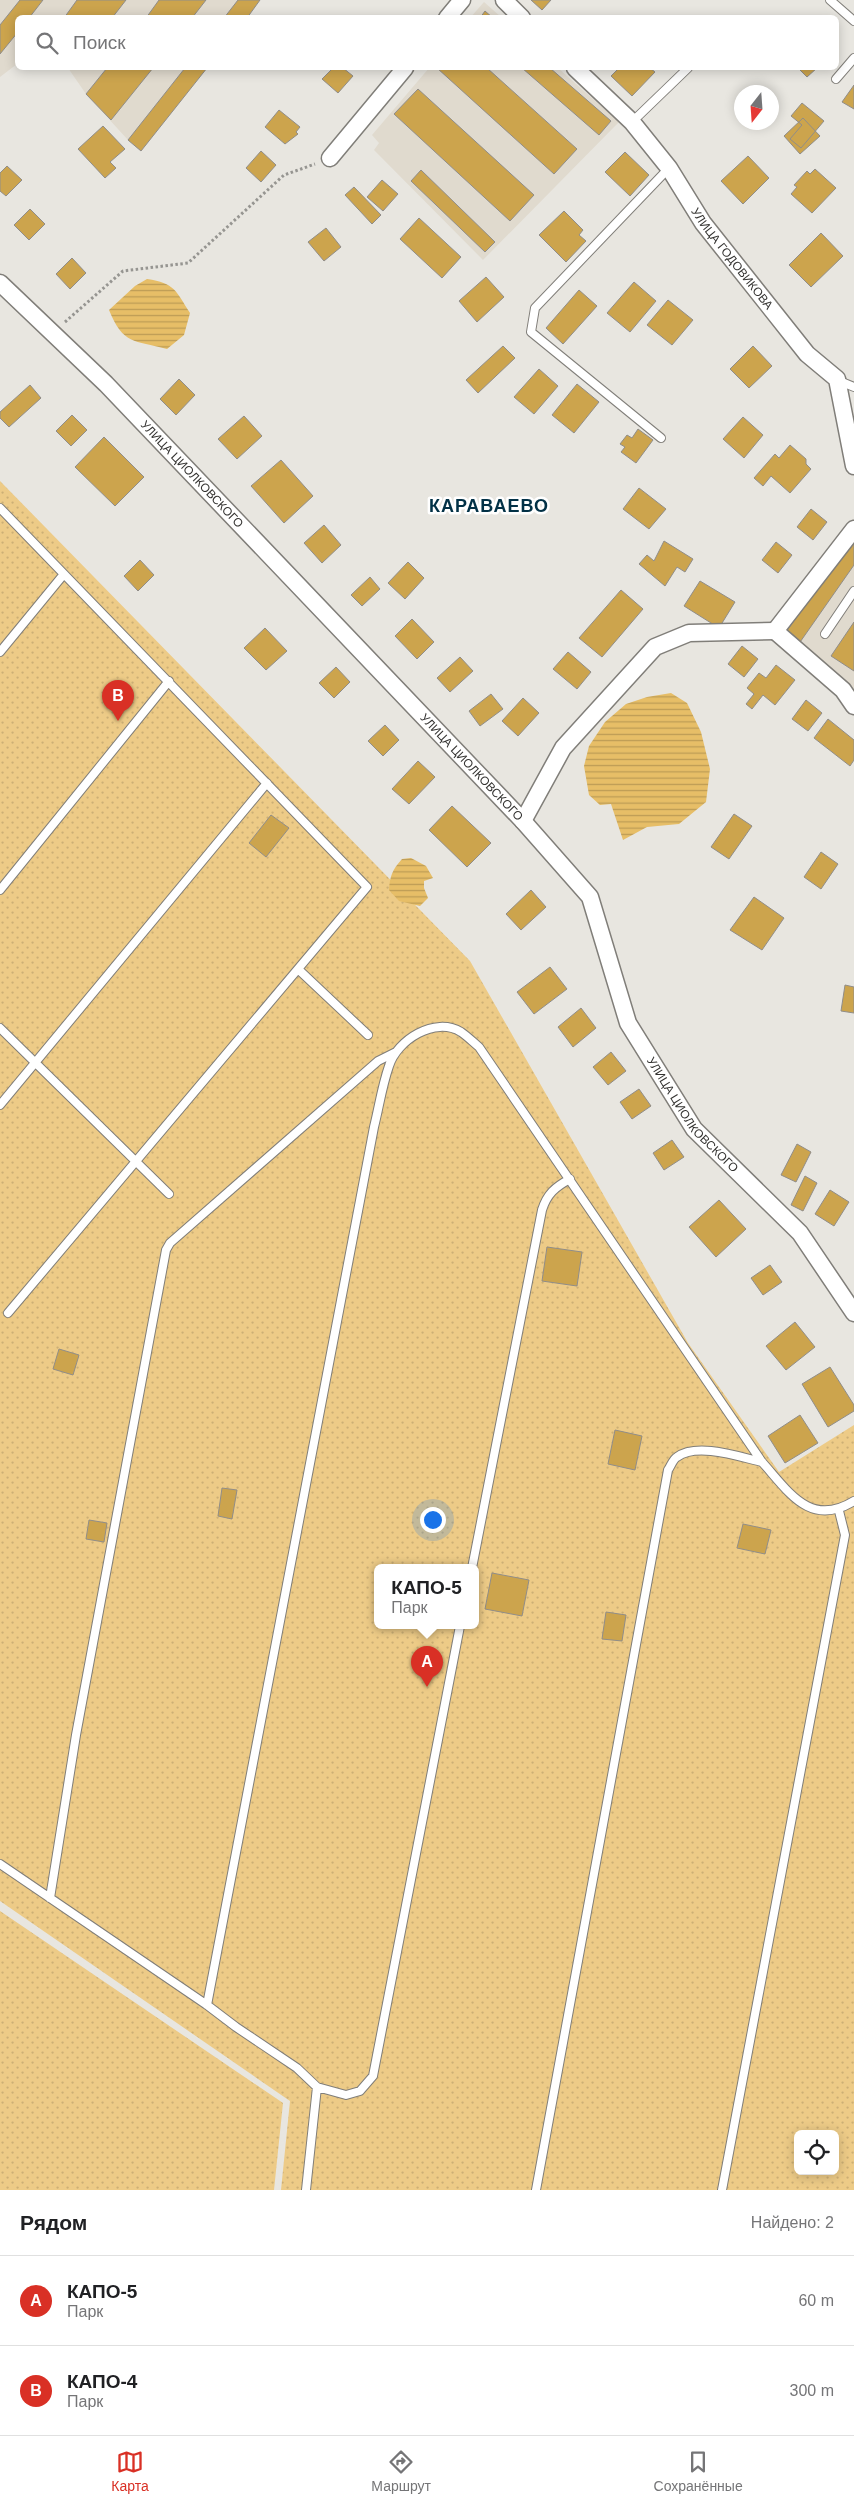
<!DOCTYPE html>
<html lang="ru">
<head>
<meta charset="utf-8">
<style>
  :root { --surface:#fff; --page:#f6f6f6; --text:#202124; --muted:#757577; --line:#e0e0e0; --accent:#d93025 }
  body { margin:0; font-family:Arial,sans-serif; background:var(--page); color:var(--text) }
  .controls { position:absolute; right:15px; bottom:15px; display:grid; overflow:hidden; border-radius:8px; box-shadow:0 2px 12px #0003 }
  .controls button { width:45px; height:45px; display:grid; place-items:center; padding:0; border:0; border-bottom:1px solid var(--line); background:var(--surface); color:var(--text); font:25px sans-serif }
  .compass { position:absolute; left:734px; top:85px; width:45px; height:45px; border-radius:50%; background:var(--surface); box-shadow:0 2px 12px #0003; rotate:197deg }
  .you { position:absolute; left:432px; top:1519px; width:18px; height:18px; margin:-12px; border:4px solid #fff; border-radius:50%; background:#1a73e8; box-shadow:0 0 0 8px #1a73e833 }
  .badge { display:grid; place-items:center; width:32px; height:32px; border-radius:50%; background:var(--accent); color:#fff; font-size:16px; font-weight:700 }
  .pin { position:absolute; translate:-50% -41px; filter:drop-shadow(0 1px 2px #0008) }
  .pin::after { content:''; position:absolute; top:26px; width:18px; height:15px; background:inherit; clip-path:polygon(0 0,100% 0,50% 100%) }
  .popup { position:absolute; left:374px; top:1564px; width:105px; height:65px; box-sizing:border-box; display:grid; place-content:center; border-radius:8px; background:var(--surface); filter:drop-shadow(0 1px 4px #0005); font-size:16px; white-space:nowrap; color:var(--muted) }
  .popup b { font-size:19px; color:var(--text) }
  .popup::after { content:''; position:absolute; left:50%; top:100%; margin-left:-10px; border:10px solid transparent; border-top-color:var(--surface) }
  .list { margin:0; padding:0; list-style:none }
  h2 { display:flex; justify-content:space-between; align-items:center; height:65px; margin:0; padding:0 20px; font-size:21px }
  h2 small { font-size:16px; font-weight:400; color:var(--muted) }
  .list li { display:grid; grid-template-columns:32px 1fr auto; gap:15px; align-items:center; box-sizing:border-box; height:90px; padding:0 20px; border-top:1px solid var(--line) }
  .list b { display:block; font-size:19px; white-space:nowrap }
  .list p { margin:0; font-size:16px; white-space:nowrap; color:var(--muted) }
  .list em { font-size:16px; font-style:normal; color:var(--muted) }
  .icon { flex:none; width:28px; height:28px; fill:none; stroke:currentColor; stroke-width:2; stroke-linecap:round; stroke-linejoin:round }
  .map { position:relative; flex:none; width:854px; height:2190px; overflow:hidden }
  .search { position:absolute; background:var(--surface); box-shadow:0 2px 12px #0003; left:15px; right:15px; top:15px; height:55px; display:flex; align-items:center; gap:12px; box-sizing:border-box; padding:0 18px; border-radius:8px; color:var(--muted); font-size:19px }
  .sheet { height:245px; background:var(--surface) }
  nav { display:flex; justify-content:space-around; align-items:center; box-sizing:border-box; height:70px; border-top:1px solid var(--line); background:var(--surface); font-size:14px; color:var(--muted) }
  nav a { display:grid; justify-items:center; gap:2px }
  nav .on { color:var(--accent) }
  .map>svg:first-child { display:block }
  .built { fill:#e0dace }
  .grass { fill:url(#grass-dots); fill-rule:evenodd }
  .water { fill:url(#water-rules) }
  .building { fill:#cca44d; stroke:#908d89 }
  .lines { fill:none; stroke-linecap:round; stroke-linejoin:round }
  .service-casing { stroke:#807e79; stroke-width:10 }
  .minor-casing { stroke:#807e79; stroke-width:19 }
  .path { stroke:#969591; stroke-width:3; stroke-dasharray:2.5 2.5; stroke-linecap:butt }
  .service { stroke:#fff; stroke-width:8 }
  .minor { stroke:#fff; stroke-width:16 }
  .labels { text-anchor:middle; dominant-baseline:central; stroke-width:5; stroke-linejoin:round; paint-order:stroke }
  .street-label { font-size:12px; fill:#343331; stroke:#fff }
  .district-label { font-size:18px; font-weight:bold; letter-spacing:1px; fill:#023146; stroke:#fff }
</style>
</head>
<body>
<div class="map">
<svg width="854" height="2190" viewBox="0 0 854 2190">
  <defs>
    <pattern id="grass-dots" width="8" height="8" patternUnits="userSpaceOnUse" patternTransform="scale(1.25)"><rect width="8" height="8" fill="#edcb87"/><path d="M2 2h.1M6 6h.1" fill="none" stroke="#ccaf75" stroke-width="1.8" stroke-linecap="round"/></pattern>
    <pattern id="water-rules" width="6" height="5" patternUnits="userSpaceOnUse" patternTransform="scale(1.25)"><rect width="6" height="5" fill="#e7be67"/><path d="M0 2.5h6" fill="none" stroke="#bc9b55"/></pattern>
  </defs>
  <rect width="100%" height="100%" fill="#e8e6e0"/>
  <!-- built -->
  <path class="built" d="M0,0H260L247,17L18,18L17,64L0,77Z
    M484,2L501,17L470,18Z
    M68,68H207L141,151L128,140L86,94Z
    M429,68H558L619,122L483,260L374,150L379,143L372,135Z
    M854,534V694L784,635Z"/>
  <!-- grass -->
  <path class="grass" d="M0,481L470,961L688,1343L779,1472L854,1425V2190H281L290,2101L0,1901ZM378,1568H476V1626H378ZM798,2134H835V2171H798Z
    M0,1911L283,2103L274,2190H0Z"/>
  <!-- water -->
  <path class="water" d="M147,279C175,283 176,291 190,313L184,335L167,349C134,340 123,345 109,310L135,286Z
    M671,693L687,703L701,732L710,769L706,802L679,824L647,827L623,840L611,804L600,805L589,795L584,766L589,746L605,722L626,704L647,697Z
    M411,858L426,866L433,878L424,881V888L428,898L420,906L399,901L389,890C390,876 392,870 402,859Z"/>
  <!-- building -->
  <path class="building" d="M20,0H43L29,18H18V32L0,54V25Z
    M77,0H126L112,18H64Z
    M159,0H206L192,18H146Z
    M238,0H260L247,18H224Z
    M531,0H551L542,10Z
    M485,11L493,18H480Z
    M107,68H153L111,120L86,94Z
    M185,68H207L141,151L128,140Z
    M333,68H343L353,76L338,93L322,79Z
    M437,68H487L577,149L554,174Z
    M522,68H550L611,121L599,135Z
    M619,68H650L655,72L632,96L611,76Z
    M798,68H817L807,77Z
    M854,85V109L842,102Z
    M418,89L534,195L510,221L394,114Z
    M802,103L824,121L801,148L790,139L802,125L791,116Z
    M279,110L300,127L296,132L298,134L285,144L265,127Z
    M803,118L820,136L800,154L784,136Z
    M103,126L125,149L110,162L116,168L105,178L78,149Z
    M261,151L276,165L261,182L246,168Z
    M625,152L649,175L630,196L605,172Z
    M748,156L769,178L743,204L721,181Z
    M7,166L22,180L6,196L0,191V173Z
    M815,169L836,188L812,213L791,194L797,187L794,185L807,171L810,174Z
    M421,170L495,242L485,252L411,181Z
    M382,180L398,194L383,211L367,197Z
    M354,187L381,215L372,224L345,195Z
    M30,209L45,224L29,240L14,225Z
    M564,211L583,230L579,235L586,241L566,262L539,235Z
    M419,218L461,257L442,278L400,239Z
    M326,228L341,247L324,261L308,242Z
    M821,233L843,256L811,287L789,265Z
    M72,258L86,273L70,289L56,274Z
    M486,277L504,297L477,322L459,301Z
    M634,282L656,301L630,332L607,313Z
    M579,290L597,306L563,344L546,328Z
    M668,300L693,320L672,345L647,325Z
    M503,346L515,358L478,393L466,380Z
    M753,346L772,366L749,388L730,369Z
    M539,369L558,386L534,414L514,397Z
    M179,379L195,395L176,415L160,399Z
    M577,384L599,402L574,433L552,415Z
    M30,385L41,398L9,427L0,418V412Z
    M72,415L87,430L71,446L56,431Z
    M244,416L262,436L237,459L218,439Z
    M743,417L763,435L744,458L723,439Z
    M638,429L653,440L636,463L621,452L625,447L620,444L627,435L632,438Z
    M104,437L144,477L115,506L75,467Z
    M790,445L806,459V464L811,469L790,493L771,476L763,486L754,478L775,454L779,458Z
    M281,460L313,496L284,523L251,486Z
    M639,488L666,509L649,529L623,509Z
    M811,509L827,522L813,540L797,527Z
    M324,525L341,545L322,563L304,543Z
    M854,535V565L798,645L784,635Z
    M664,541L693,559L685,572L677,567L665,586L639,564L647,555L654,561Z
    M776,542L792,555L778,573L762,560Z
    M140,560L154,575L138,591L124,576Z
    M408,562L424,578L405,599L388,583Z
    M370,577L380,589L362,606L351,595Z
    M700,581L735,602L719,628L684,606Z
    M621,590L643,609L602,657L579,638Z
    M412,619L434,642L417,659L395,636Z
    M854,622V671L831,656Z
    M265,628L287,651L266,670L244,648Z
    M742,646L758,659L744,677L728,664Z
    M568,652L591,672L577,689L553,669Z
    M460,657L473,671L450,692L437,678Z
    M776,665L795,680L775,705L763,695L752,709L746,704L754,694L747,688L759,673L766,678Z
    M336,667L350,682L334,698L319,683Z
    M491,694L503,709L480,726L469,711Z
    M523,698L539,713L518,736L502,721Z
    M806,700L822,713L808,731L792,719Z
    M828,719L854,740V760L850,766L814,738Z
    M385,725L399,740L383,756L368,741Z
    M418,761L435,777L409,804L392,789Z
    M452,806L491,843L467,867L429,830Z
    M734,814L752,826L729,859L711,847Z
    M271,815L289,828L266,857L249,843Z
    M821,852L838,864L821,889L804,877Z
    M531,890L546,907L521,930L506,914Z
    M754,897L784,918L762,950L730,930Z
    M550,967L567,989L534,1014L517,992Z
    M845,985L854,987V1013L841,1011Z
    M581,1008L596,1028L573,1047L558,1027Z
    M611,1052L626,1071L608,1085L593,1067Z
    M639,1089L651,1106L632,1119L620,1102Z
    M672,1140L684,1157L664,1170L653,1153Z
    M797,1144L811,1152L796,1182L781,1175Z
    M805,1176L817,1183L803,1211L791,1205Z
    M830,1190L849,1202L834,1226L815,1214Z
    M719,1200L746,1229L716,1257L689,1227Z
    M547,1247L582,1252L577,1286L542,1281Z
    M770,1265L782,1282L763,1295L751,1278Z
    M795,1322L815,1347L786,1370L766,1346Z
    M59,1349L79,1355L73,1375L53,1369Z
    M830,1367L854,1405V1411L828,1427L802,1384Z
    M800,1415L818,1443L785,1463L768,1436Z
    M615,1430L642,1436L635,1470L608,1464Z
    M222,1488L237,1490L232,1519L218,1516Z
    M89,1520L107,1523L104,1542L86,1539Z
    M743,1524L771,1530L765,1554L737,1548Z
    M492,1573L529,1580L522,1616L485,1609Z
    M606,1612L626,1615L622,1641L602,1639Z"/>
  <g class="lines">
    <defs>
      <path id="service" d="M830,0L854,21
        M836,79L854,58
        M632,122L688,68
        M837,380L854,387
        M661,438L531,332L535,308L669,168
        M0,508L367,887L8,1313
        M825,634L854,591
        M0,652L64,574
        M0,890L169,681
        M299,970L368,1035
        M0,1028L169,1194
        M0,1105L267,783
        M472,1568L542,1210C547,1194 555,1187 570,1179
        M0,1864L207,2005L236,2027L297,2068L317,2087L346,2095L360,2091L373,2076L460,1626
        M50,1898L76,1735L166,1250L170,1243L378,1061L396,1052
        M207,2005L374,1127C379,1107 382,1086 389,1066C397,1040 435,1016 461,1032C467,1036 473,1042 479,1047L762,1462C789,1492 810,1528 854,1501
        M306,2190L317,2087
        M536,2190L668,1470C671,1466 673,1459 677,1457C697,1442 740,1457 762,1462
        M722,2190L845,1535L839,1511"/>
      <g id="minor">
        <path d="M504,0L522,18"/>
        <path d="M447,18L462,0"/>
        <path id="s1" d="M575,68L632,122L669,168L703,223L807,354L837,379L854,466"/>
        <path d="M330,158L405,68"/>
        <path id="s2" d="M0,283L106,384L523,821L590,897L628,1023L694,1129L800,1233L854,1313"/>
        <path d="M854,529L775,631L843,690L854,706"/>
        <path d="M523,821L563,748L655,647L689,633L775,631"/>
      </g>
    </defs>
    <!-- service casing -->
    <use href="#service" class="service-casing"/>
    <!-- minor casing -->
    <use href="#minor" class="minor-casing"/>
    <!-- path -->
    <path class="path" d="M65,322L123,271L188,263L284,175L315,164"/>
    <!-- service -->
    <use href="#service" class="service"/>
    <!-- minor -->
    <use href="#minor" class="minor"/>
  </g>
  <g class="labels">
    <!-- street labels -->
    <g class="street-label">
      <text stroke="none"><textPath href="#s1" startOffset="248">УЛИЦА ГОДОВИКОВА</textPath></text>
      <text stroke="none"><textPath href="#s2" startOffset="271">УЛИЦА ЦИОЛКОВСКОГО</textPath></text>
      <text stroke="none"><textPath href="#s2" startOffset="676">УЛИЦА ЦИОЛКОВСКОГО</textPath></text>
      <text stroke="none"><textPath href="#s2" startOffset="1096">УЛИЦА ЦИОЛКОВСКОГО</textPath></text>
    </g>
    <!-- district labels -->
    <g class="district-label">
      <text x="489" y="506">КАРАВАЕВО</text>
    </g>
  </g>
</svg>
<div class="controls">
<button><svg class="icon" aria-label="locate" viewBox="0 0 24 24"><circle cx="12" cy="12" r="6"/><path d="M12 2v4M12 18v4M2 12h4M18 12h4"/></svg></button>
</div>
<svg class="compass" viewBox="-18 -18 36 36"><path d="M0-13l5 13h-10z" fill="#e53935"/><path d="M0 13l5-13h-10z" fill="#757577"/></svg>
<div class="you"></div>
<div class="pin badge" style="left:427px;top:1687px">A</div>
<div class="popup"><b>КАПО-5</b>Парк</div>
<div class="pin badge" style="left:118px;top:721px">B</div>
<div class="search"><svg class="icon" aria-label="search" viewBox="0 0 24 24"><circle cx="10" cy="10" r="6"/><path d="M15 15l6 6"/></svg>Поиск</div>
</div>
<section class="sheet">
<h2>Рядом<small>Найдено: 2</small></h2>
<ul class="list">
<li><span class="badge">A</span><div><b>КАПО-5</b><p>Парк</p></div><em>60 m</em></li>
<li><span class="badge">B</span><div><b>КАПО-4</b><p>Парк</p></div><em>300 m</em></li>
</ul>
</section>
<nav>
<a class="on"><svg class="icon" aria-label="map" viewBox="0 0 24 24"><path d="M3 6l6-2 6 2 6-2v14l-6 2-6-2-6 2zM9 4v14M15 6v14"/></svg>Карта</a>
<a><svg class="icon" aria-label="directions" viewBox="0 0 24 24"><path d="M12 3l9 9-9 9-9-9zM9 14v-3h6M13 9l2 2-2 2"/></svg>Маршрут</a>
<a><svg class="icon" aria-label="saved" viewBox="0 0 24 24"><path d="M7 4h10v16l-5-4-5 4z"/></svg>Сохранённые</a>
</nav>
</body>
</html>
